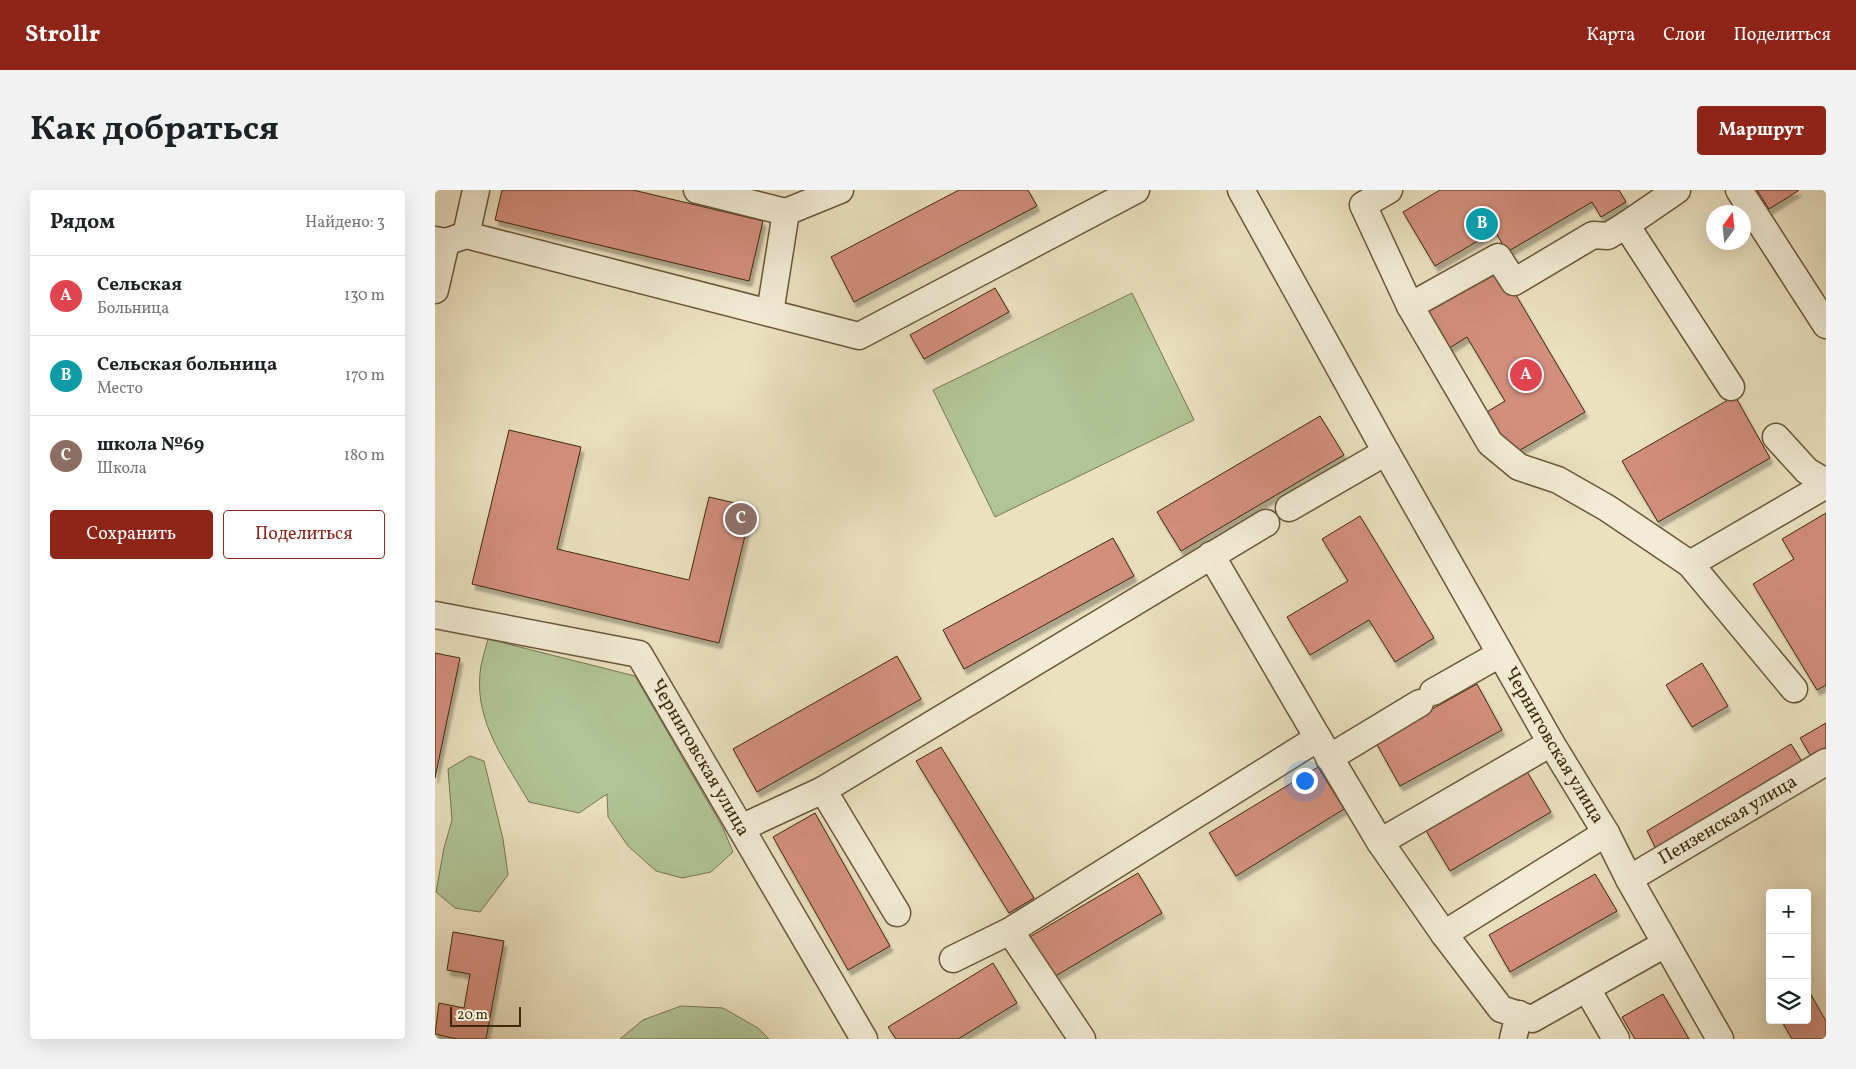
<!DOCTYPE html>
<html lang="ru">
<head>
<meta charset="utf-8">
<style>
  :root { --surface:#fff; --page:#f2f2f2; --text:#202124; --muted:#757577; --line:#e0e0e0; --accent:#8f2418 }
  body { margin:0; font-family:Vollkorn,serif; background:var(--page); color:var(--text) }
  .controls { position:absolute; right:15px; bottom:15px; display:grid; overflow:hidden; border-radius:5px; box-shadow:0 5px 20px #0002 }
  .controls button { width:45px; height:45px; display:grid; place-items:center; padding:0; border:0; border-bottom:1px solid var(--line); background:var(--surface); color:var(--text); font:25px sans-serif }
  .compass { position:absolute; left:1271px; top:15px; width:45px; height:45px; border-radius:50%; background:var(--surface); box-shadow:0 5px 20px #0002; rotate:15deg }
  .scale { position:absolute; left:15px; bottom:12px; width:71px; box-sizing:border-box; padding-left:5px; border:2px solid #3f290a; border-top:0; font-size:14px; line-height:18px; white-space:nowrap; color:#3f290a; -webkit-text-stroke:4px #f2ecd6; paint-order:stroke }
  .you { position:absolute; left:869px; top:590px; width:18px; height:18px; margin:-12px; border:4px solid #fff; border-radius:50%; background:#1a73e8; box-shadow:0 0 0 8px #1a73e833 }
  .badge { display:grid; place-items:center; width:32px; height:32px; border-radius:50%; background:var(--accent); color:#fff; font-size:16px; font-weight:700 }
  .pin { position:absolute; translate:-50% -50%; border:2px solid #fff; box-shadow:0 1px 5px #0006 }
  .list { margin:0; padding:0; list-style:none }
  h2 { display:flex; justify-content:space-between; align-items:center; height:65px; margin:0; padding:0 20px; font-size:21px }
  h2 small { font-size:16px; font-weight:400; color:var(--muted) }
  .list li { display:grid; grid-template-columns:32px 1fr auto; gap:15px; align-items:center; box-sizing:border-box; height:80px; padding:0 20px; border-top:1px solid var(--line) }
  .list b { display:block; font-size:19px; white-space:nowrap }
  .list p { margin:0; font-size:16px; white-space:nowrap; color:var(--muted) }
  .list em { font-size:16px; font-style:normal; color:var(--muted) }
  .actions { display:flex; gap:10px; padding:15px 20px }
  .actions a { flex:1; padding:11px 0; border:1px solid var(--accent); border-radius:5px; text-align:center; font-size:18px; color:var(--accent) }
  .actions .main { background:var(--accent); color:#fff }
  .icon { flex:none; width:28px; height:28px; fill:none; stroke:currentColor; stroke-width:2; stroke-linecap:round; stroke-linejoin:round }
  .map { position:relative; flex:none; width:1391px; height:849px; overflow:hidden; border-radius:5px }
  header { display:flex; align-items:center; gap:30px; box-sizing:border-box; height:70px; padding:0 25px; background:var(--accent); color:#fff }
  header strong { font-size:24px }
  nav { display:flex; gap:28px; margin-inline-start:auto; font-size:18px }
  .intro { display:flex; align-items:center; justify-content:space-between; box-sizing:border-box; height:120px; padding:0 30px }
  h1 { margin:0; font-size:35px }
  .button { padding:12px 22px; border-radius:5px; background:var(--accent); color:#fff; font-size:18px; font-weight:700 }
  main { display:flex; gap:30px; padding:0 30px }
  aside { flex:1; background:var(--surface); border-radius:5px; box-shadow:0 5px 20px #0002 }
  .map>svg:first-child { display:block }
  .green { fill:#b1c497; stroke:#787650 }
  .building { fill:#d38f7e; stroke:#3f290a; filter:url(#shadow) }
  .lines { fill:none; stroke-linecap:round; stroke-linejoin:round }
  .minor-casing { stroke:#6a5738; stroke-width:29 }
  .minor { stroke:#f2ecd6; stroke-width:26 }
  .labels { text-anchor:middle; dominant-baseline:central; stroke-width:4; stroke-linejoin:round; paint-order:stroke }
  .street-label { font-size:19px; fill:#3f290a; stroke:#f2ecd6 }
</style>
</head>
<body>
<header>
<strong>Strollr</strong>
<nav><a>Карта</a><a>Слои</a><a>Поделиться</a></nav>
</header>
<div class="intro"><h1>Как добраться</h1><a class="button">Маршрут</a></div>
<main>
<aside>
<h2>Рядом<small>Найдено: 3</small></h2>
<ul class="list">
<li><span class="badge" style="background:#e0444e">A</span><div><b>Сельская</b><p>Больница</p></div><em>130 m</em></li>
<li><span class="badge" style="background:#0f9aa8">B</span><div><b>Сельская больница</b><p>Место</p></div><em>170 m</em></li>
<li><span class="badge" style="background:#8d6e63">C</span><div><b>школа №69</b><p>Школа</p></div><em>180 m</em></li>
</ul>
<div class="actions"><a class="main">Сохранить</a><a>Поделиться</a></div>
</aside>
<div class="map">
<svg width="1391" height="849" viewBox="0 0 1391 849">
  <defs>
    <filter id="shadow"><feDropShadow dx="3" dy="5.5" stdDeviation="1" flood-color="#0004"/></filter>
  </defs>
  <rect width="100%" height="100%" fill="#ebe1c0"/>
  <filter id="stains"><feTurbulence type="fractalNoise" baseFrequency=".004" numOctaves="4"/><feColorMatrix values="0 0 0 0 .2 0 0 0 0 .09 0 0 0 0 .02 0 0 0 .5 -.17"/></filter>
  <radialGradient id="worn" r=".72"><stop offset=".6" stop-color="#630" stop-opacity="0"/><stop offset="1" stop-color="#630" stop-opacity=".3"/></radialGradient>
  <!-- green -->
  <path class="green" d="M697,103L759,230L560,327L498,200Z
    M53,449L200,486L288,638L298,662L276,682L247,688L221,681L193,656L173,627L172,604L144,623L94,612C71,572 40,533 45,483C46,472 50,460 53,449Z
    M35,566L49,571L68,649L73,685L45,722L20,718L1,702L9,658L17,630L13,579Z
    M246,816L288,818L323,838L334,849H185L208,830Z"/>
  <!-- building -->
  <path class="building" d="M67,0H198L328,31L314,91L60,30Z
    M524,0H593L602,16L419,112L396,67Z
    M1005,0H1184L1191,12L1166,27L1157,12L1072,62L1060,41L1000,76L968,22Z
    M1322,0H1363V1L1334,19Z
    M1065,78L1150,222L1075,266L1050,223L1070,211L1032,147L1013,159L991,122Z
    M560,98L574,122L489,169L475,145Z
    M1300,206L1335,268L1223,332L1187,271Z
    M885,226L909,265L746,361L722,322Z
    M74,240L146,257L122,359L254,390L274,307L317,317L284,453L37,394Z
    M1391,323V495L1382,500L1318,394L1359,369L1347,349Z
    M925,326L999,448L960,472L934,430L875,465L852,427L913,391L887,349Z
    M678,348L699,386L529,479L508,440Z
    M0,463L25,468L0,588Z
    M462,466L486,509L322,602L298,559Z
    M1267,473L1293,516L1257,537L1231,495Z
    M1042,494L1067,540L965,596L940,551Z
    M1391,533V560L1377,568L1365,548Z
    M1356,554L1368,573L1223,663L1212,641Z
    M506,557L599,708L574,723L481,571Z
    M883,577L909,619L801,686L774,643Z
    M1091,580L1116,622L1015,681L990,639Z
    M380,623L455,756L413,780L338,647Z
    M703,683L727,723L617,788L593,748Z
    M1160,684L1182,721L1075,782L1054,745Z
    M18,742L69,751L51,849H22L0,844L4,813L29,818L35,784L12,780Z
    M558,773L582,813L523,849H461L453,837Z
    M1372,798L1391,831V849H1357L1346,830H1372Z
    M1228,804L1254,849H1200L1187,827Z"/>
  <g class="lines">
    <defs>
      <g id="minor">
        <path d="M262,0L351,22"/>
        <path d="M806,0L951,262L854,318"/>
        <path d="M954,0L928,15L975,116L1055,253L1084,277L1123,290L1172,318L1255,374L1359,499"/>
        <path d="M1304,0L1391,135"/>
        <path d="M1191,35L1242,0"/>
        <path d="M31,45L424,146L701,0"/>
        <path d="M0,50L11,52L31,45L41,0"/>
        <path d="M0,100L11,52"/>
        <path d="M975,116L1063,67L1079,92L1158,45L1173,46L1191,35L1296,197"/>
        <path d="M335,123L351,22L405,0"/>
        <path d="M1341,247L1372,281L1391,292"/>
        <path id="s1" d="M951,262L1116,553L1171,643L1194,689L1285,849"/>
        <path d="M776,365L883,548L945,652L1009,744L1066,819L1097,829L1230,754"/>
        <path d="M1255,374L1391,295"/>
        <path id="s2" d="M0,425L204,464L429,849"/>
        <path d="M998,502L1065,464"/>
        <path d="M894,568L985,513"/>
        <path d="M388,600L462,723"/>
        <path d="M306,638L388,600L831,333"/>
        <path d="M945,652L1116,553"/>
        <path id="s3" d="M1194,689L1391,572"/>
        <path d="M575,741L647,849"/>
        <path d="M1009,744L1171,643"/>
        <path d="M518,769L575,741L883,548"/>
        <path d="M1152,799L1181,849"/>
        <path d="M1078,849L1084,824"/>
      </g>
    </defs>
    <!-- minor casing -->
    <use href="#minor" class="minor-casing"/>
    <!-- minor -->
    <use href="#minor" class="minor"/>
  </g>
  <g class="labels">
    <!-- street labels -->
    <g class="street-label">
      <text stroke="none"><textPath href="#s1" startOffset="338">Черниговская улица</textPath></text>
      <text stroke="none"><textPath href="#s2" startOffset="328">Черниговская улица</textPath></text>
      <text stroke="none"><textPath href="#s3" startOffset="115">Пензенская улица</textPath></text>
    </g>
  </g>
  <rect width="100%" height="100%" filter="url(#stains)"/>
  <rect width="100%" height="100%" fill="url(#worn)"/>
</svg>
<div class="controls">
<button>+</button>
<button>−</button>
<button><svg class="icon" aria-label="layers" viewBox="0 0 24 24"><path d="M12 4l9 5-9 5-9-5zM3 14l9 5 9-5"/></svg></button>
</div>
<svg class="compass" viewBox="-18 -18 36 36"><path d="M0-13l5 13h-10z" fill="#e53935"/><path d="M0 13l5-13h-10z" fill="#757577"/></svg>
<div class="scale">20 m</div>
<div class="you"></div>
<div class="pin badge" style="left:1091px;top:185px;background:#e0444e">A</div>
<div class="pin badge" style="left:1047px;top:34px;background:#0f9aa8">B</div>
<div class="pin badge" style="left:306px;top:329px;background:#8d6e63">C</div>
</div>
</main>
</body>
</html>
